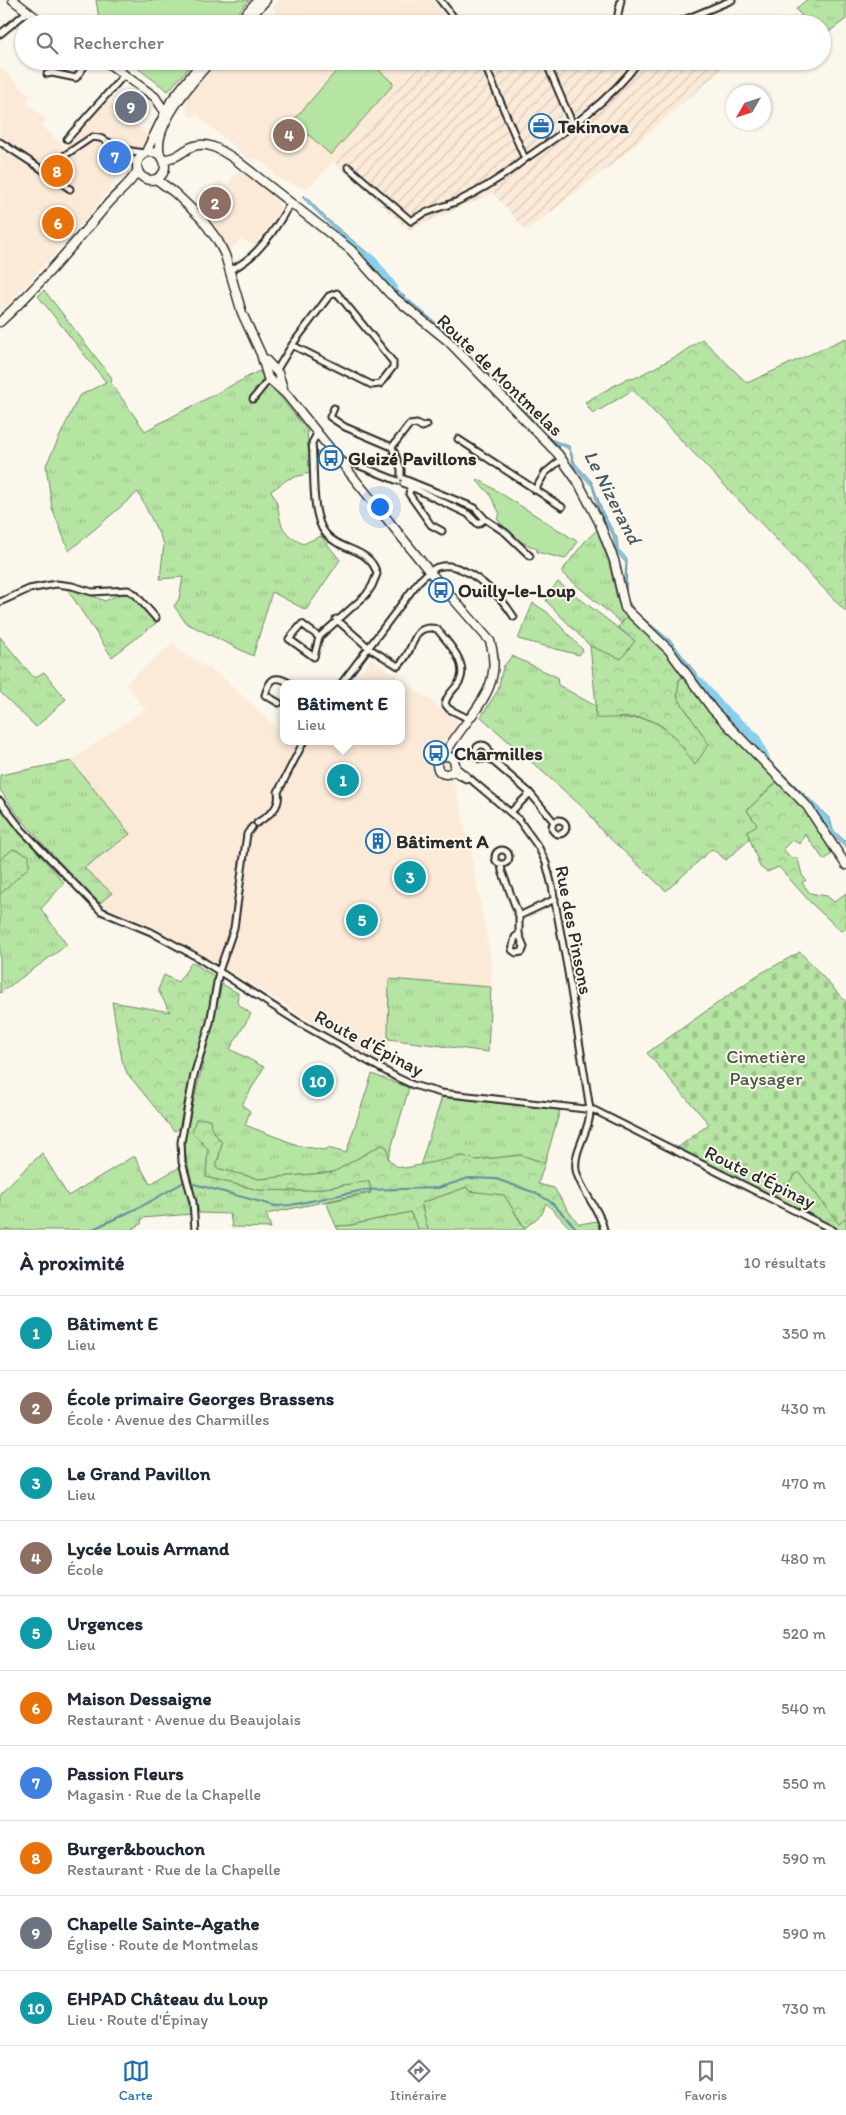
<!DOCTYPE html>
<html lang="fr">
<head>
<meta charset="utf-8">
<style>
  :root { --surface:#fff; --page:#f6f6f7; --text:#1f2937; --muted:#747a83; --line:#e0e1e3; --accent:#1f6fb2 }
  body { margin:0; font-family:Itim,sans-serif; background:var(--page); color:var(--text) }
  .compass { position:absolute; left:726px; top:85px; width:45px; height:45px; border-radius:50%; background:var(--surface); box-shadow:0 1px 4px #0004; rotate:231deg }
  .you { position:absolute; left:379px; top:506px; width:18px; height:18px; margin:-12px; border:4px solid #fff; border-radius:50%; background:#1a73e8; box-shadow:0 0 0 8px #1a73e833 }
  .badge { display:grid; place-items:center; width:32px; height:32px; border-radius:50%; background:var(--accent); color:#fff; font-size:16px; font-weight:700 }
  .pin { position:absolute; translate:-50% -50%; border:2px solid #fff; box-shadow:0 1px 5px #0006 }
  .popup { position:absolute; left:280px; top:680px; width:125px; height:65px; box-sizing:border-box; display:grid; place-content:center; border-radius:10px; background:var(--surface); filter:drop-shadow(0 1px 4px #0005); font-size:16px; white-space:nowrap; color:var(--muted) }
  .popup b { font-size:19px; color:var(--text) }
  .popup::after { content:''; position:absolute; left:50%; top:100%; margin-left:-10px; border:10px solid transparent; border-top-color:var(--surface) }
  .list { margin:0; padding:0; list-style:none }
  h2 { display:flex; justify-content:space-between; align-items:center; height:65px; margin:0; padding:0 20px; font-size:21px }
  h2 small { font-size:16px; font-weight:400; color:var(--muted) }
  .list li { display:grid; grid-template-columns:32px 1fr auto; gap:15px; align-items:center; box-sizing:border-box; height:75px; padding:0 20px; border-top:1px solid var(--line) }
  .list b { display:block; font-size:19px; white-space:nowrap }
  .list p { margin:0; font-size:16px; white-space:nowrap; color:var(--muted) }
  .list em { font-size:16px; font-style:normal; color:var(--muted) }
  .icon { flex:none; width:28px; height:28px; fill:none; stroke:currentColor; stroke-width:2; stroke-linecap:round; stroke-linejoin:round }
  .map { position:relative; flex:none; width:846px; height:1230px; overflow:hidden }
  .search { position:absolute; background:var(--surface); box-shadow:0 1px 4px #0004; left:15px; right:15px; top:15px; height:55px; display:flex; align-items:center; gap:12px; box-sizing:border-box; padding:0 18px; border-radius:28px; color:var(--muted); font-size:19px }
  .sheet { height:815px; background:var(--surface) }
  nav { display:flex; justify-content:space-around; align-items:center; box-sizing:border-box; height:70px; border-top:1px solid var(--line); background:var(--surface); font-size:14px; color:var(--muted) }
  nav a { display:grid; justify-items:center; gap:2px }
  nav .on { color:var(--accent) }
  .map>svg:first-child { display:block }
  .built { fill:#fbead8 }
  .industrial { fill:url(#industrial-furrows) }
  .grass { fill:url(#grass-tufts); stroke:#708867 }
  .forest { fill:url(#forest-crowns); stroke:#708867 }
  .cemetery { fill:url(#cemetery-stones); stroke:#708867 }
  .park { fill:#b6e4a3; stroke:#708867 }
  .water { fill:#89cfeb; stroke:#638d9e }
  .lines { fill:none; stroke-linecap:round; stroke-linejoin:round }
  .stream { stroke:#638d9e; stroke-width:2 }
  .river { stroke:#89cfeb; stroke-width:10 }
  .street-casing { stroke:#2b2b2b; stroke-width:9 }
  .secondary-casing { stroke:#2b2b2b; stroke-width:11 }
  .street { stroke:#fbf7ec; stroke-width:5 }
  .secondary { stroke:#fbf7ec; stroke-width:8 }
  .labels { text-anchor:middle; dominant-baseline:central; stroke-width:4; stroke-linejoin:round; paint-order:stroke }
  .poi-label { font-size:19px; font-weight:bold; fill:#2b2b2b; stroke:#fbf7ec; text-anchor:start }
  .street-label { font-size:19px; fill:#2b2b2b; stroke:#fbf7ec }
  .park-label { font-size:19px; fill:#4e5949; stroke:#fbf7ec }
  .water-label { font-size:20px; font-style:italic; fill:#475c65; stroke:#fbf7ec }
</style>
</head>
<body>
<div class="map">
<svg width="846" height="1230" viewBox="0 0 846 1230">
  <defs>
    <pattern id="industrial-furrows" width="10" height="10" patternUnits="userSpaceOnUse" patternTransform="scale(1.25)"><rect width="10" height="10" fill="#fbead8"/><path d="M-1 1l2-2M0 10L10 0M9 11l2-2" fill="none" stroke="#d7c9ba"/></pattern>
    <pattern id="grass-tufts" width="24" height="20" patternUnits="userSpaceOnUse" patternTransform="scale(1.25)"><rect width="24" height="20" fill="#b6e4a3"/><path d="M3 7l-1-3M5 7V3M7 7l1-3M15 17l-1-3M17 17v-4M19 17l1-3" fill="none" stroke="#9dc48c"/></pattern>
    <pattern id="forest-crowns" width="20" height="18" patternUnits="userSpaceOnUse" patternTransform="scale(1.25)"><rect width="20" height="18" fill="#b6e4a3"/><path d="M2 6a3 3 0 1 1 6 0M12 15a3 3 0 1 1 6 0" fill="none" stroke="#9dc48c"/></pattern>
    <pattern id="cemetery-stones" width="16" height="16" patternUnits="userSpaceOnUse" patternTransform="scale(1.25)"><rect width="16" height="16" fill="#b6e4a3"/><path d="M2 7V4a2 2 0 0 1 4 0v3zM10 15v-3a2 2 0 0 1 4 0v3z" fill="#9dc48c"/></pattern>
  </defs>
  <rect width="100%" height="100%" fill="#fbf7ec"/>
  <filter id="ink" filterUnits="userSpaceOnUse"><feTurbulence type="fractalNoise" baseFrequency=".02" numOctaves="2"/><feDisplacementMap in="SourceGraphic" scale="10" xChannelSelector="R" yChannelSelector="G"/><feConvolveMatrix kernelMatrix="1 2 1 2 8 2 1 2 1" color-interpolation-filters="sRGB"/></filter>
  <g filter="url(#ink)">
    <!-- built -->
    <path class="built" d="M279,0H432L451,24H266L276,12L272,8Z
      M219,61H422L316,180L306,189L277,178L265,163L254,158L251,161L197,115L193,118L188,114L185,99Z
      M0,67L30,96L27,102L46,120L42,126L65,147L107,100L150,136L83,223L0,313Z
      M240,169L278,201L280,210L254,247L241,238L229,252L202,212L210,201L207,197L220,180L227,185Z
      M174,643L182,653L221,676L284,735V741H290L298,748L303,741H402V684H349L372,658L457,720L454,780L470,848L492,966L491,987L389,979V1068L226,969L100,903L111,893L83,868L130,834L71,761L145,709L125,684Z"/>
    <!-- industrial -->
    <path class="industrial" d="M422,61H618L630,66L646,61H717L723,68L619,159L526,231L493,193L409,230L333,161Z"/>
    <!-- grass -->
    <path class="grass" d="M806,0H846V19L822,37V24H808L796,9Z
      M44,290L112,378L111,383L145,431L259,371L307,430L310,473L288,479L271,491C286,514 270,528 303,544L321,536L340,560L306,610L272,592L253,656L186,623L174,606L179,599L183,577L160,579L164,544L138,492L69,551L52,508L46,465L79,396L106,382L38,296Z
      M597,530L609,564L618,603L627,617L621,623L561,572L586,540Z
      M558,582L635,641L621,659L590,646L547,602L546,596Z
      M72,587L105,601L120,594H130L156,623L112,657L67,589Z
      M533,603L547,612L583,650L579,655L518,639Z
      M0,637L34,678L44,672L66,699L36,727L0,692Z
      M512,656L557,677L558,685C579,696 601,711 624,718C630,720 637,717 644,719C667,724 682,746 695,764L691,717L677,697L679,680L684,676C712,715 744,747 778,781L747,810L757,825L748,831L749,840L726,860L712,849L666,891L600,829L588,812L481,717L498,690L503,667Z
      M71,761L130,834L84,868L112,893L100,903L71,875L20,818L0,790V775Z
      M0,808L64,883L41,909L67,945L0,993Z
      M389,979L491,987L488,1052L388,1039Z
      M222,984L238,993L237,1003L251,1014L230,1049L264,1067L242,1105L250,1111L245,1125L300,1146L324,1150L328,1148L346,1153L372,1074L409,1088L388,1159L381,1145L334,1172L259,1179L216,1168L222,1143L211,1128L192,1132L208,1149L206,1177L259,1190L305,1191L369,1181L371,1192L266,1214L271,1228L232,1227L230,1214L199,1213L185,1152L186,1133Z
      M442,1097L560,1110L545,1163L521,1155L477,1160L462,1156L420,1166Z
      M42,1153L68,1196L132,1157H135L150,1184L180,1167L192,1214L142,1218L141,1224L131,1230H0V1193Z
      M799,1172L839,1223L846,1218V1230H838L774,1196Z
      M467,1187L469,1191L504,1194L525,1230H428L421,1203Z
      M410,1212L419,1230H338L336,1226L351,1225Z"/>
    <!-- forest -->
    <path class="forest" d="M846,338V612L633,390L593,414L585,402L628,378L633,379L677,356L702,339L747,383Z
      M627,617L663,649L684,676L679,680L677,697L709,744L695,765C682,747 667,722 643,718C628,716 610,719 595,718L596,705L590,646L621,659L635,641L618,627Z
      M778,781L810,815L832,854L824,860L805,834L800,844L792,840L783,849L790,857L798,859L802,875L806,880L802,883L810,893L827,896L834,902L846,893V929L841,931L810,902L779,867L767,872L760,867L747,831L757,825L747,810Z
      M13,849L29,855V867L0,894V860Z
      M192,962L214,976C219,1008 200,1043 191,1073C186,1091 183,1111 179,1129L174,1131L127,1073L122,1060L112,1002L170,1012L158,990L164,975L178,982Z
      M196,1119H210L211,1128L222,1143L216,1168L259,1179L334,1172L381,1145L387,1147L388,1159L396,1166L405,1168L463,1156L477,1160L521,1155L545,1163L538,1184L554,1188L569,1212L579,1224L598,1221L599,1230H572L546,1203L542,1214L525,1228L504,1195L469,1191L467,1187L421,1203L428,1230H419L410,1212L351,1225L336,1226L326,1202L371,1193L369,1181L305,1191L259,1190L206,1177L208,1149L192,1132Z"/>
    <!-- cemetery -->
    <path class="cemetery" d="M800,952L846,1002V1218L839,1224L799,1172L774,1196L676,1149L709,1124L647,1053L756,976Z"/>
    <!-- park -->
    <path class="park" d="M96,0H249L228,24H100Z
      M128,61H195L168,91Z
      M345,61H369L394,84L331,155L293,121Z
      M478,479L578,542L565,559L537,552V549L517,540L497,519L500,514L489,493L476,480Z"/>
    <!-- water -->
    <path class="water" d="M304,195L327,219L369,254L386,281L447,332L488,373L510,400L527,412L542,432L550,439L569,446L575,463L592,482L603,513L617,538L618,549L627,559L626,595L629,602L636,612L672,642L705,685L708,692L733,721L758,736L766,757L830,819L833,830L846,842V847L830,832L810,803L762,757L756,739L730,722L674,651L628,607L624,593L626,563L616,551L613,535L601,516L592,486L574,466L569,450C564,444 556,446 551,442C537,433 529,417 515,408L444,333L387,286L376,272L370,260L348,242L302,197Z"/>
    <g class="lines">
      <!-- stream -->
      <path class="stream" d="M194,1184L276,1206L291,1205L364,1190L438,1188L469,1178L496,1179L536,1193L551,1202L578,1230
        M91,1230L142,1206L184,1182"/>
      <!-- river -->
      <path class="river" d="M370,258L393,288
        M699,682L721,708L755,737L765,759"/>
      <defs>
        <path id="street" d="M440,0L459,24
          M616,24L621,0
          M674,24L732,0
          M0,34L27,12
          M483,61L525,159C566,131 609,102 639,61
          M549,69L573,125
          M47,74L52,73L76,78L88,61
          M67,139L125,74
          M0,142L43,170L92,137L100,138L125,150L144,153
          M126,150L137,166
          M348,167L411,221C426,210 441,208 458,201C482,190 504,176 525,159
          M43,170L70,189
          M230,270C257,259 277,227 291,202
          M276,371L292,345L329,296L337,293L393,362V367L380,384L372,385L292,345
          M253,399L269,379
          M334,408L330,417L345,427L392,447
          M317,434L312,443C315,467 310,516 326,534C341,552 370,547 377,574L372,586L366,595L319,637L314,657L289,639L302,624L319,637
          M458,439L562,507
          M342,463L350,462L398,481
          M401,477V469L392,447L409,425L417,424L422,427L427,425
          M403,483L468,514L478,524L485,519L475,508L404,479
          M410,488L409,494L431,525L442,531
          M535,490L545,473L562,459
          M485,519L506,533L530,556
          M0,602L29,589L56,584L72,586L92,592L128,590L135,594L156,618
          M336,619L369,648L398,666C416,652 410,622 437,629C448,643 471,665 458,684C453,691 447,694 445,704L449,709L469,719
          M341,684L419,581C426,575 432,567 442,566C467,563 502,597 514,617
          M279,703L265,695C270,678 275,674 291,684
          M475 752a7 7 0 1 1 14 0a7 7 0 1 1-14 0Z
          M488,757L530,793
          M455,766L519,820L539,848L546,863L552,886L568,972L590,1109C591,1130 573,1149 576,1170C580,1191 600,1208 604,1230
          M452,772L466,779
          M0,801L22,830L101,911L151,932L195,956L298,1022L396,1077L413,1085L441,1093L594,1110L833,1230
          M511,812L530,793L554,822
          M552 827a7 7 0 1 1 14 0a7 7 0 1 1-14 0Z
          M257,823C269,815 281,808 278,792L304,741
          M495 857a7 7 0 1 1 14 0a7 7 0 1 1-14 0Z
          M501,864L502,871L519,916V934L524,947L522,952L516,953L512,950L515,937L519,934
          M519,916L555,899
          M195,1230L193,1202L182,1162L181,1142L194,1075L210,1023L219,971L234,928L247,834L252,827"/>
        <path id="secondary" d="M13,0L44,24
          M237,24L258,0
          M244,24L266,0
          M105,61L155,97L165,112
          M137 166a14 14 0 1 1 28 0a14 14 0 1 1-28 0Z
          M146,152L171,101L203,61
          M160,154C152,126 193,81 211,61
          M164,159C173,159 178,155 186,150C204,138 220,149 236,160L351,250L390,294L448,341L558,454L578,482L599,522L614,560L625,608L669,650L713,710L807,806L846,865
          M156,179L175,193L201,218L218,241L225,255L242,313L261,354L268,378L286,394L429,571L490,641C506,693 465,715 444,756
          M0,322C39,286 73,245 107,205C118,192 130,185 138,170
          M265,359L278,373L283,388
          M437 765a9 9 0 1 1 18 0a9 9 0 1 1-18 0Z"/>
      </defs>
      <!-- street casing -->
      <use href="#street" class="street-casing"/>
      <!-- secondary casing -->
      <use href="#secondary" class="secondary-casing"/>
      <!-- street -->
      <use href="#street" class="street"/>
      <!-- secondary -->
      <use href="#secondary" class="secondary"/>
    </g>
  </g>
  <!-- icons -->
  <defs>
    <symbol id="office-ring" viewBox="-11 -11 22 22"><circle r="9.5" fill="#fbf7ec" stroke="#1f6fb2" stroke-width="1.5"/><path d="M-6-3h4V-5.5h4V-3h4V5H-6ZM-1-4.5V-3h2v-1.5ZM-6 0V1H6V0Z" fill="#1f6fb2"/></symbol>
    <symbol id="bus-ring" viewBox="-11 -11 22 22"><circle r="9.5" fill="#fbf7ec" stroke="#1f6fb2" stroke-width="1.5"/><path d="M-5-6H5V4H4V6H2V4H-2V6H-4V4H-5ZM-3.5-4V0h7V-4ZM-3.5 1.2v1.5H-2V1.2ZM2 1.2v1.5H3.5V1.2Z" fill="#1f6fb2"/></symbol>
    <symbol id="building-ring" viewBox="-11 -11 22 22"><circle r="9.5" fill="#fbf7ec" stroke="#1f6fb2" stroke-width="1.5"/><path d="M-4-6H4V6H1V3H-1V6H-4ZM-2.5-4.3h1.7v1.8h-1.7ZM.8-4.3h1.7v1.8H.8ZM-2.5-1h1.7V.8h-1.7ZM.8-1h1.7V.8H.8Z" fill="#1f6fb2"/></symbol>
  </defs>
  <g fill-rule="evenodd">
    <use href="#office-ring" x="527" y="112" width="28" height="28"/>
    <use href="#bus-ring" x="317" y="444" width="28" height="28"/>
    <use href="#bus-ring" x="427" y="576" width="28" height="28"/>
    <use href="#bus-ring" x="422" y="739" width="28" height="28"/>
    <use href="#building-ring" x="364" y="827" width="28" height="28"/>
  </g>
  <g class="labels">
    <!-- poi labels -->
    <g class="poi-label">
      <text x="558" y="126">Tekinova</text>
      <text x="348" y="458">Gleizé Pavillons</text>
      <text x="458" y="590">Ouilly-le-Loup</text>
      <text x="454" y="753">Charmilles</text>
      <text x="396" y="841">Bâtiment A</text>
    </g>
    <!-- street labels -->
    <g class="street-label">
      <text transform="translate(500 375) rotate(44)">Route de Montmelas</text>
      <text transform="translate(574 930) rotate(79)">Rue des Pinsons</text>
      <text transform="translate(369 1043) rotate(28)">Route d'Épinay</text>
      <text transform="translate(760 1177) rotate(26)">Route d'Épinay</text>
    </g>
    <!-- park labels -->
    <g class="park-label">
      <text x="766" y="1056">Cimetière<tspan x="766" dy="22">Paysager</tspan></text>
    </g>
    <!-- water labels -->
    <g class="water-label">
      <text transform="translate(613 497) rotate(63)">Le Nizerand</text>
    </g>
  </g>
</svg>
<svg class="compass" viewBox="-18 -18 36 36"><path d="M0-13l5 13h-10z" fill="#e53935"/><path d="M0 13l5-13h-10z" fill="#747a83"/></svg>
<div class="you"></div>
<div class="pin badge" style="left:343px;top:780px;background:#0f9aa8">1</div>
<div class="popup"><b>Bâtiment E</b>Lieu</div>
<div class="pin badge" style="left:215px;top:203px;background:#8d6e63">2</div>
<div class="pin badge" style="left:410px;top:877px;background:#0f9aa8">3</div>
<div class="pin badge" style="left:289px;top:135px;background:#8d6e63">4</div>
<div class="pin badge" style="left:362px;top:920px;background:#0f9aa8">5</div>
<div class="pin badge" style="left:58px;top:223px;background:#e8710a">6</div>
<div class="pin badge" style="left:115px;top:157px;background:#3f7fe0">7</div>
<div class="pin badge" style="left:57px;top:171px;background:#e8710a">8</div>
<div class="pin badge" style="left:131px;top:107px;background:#6b7280">9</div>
<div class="pin badge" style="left:318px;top:1081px;background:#0f9aa8">10</div>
<div class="search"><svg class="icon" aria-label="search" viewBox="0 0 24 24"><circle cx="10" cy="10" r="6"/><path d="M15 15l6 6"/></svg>Rechercher</div>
</div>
<section class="sheet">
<h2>À proximité<small>10 résultats</small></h2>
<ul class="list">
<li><span class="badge" style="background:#0f9aa8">1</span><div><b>Bâtiment E</b><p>Lieu</p></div><em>350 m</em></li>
<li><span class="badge" style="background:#8d6e63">2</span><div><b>École primaire Georges Brassens</b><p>École · Avenue des Charmilles</p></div><em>430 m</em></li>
<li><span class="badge" style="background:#0f9aa8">3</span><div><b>Le Grand Pavillon</b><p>Lieu</p></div><em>470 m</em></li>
<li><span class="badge" style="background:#8d6e63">4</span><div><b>Lycée Louis Armand</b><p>École</p></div><em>480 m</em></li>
<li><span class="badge" style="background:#0f9aa8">5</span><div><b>Urgences</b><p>Lieu</p></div><em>520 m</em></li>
<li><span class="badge" style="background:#e8710a">6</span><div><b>Maison Dessaigne</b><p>Restaurant · Avenue du Beaujolais</p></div><em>540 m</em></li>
<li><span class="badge" style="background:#3f7fe0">7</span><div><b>Passion Fleurs</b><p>Magasin · Rue de la Chapelle</p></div><em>550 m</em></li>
<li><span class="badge" style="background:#e8710a">8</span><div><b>Burger&amp;bouchon</b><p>Restaurant · Rue de la Chapelle</p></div><em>590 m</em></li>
<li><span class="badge" style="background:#6b7280">9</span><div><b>Chapelle Sainte-Agathe</b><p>Église · Route de Montmelas</p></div><em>590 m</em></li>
<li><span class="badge" style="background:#0f9aa8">10</span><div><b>EHPAD Château du Loup</b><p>Lieu · Route d'Épinay</p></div><em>730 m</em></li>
</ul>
</section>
<nav>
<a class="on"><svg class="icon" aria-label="map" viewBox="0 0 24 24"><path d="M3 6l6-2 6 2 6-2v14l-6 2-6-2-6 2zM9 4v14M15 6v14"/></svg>Carte</a>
<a><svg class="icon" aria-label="directions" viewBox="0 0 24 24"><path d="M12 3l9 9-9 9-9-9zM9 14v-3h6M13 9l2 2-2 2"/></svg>Itinéraire</a>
<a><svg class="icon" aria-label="saved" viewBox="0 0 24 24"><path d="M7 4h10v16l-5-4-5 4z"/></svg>Favoris</a>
</nav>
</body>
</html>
